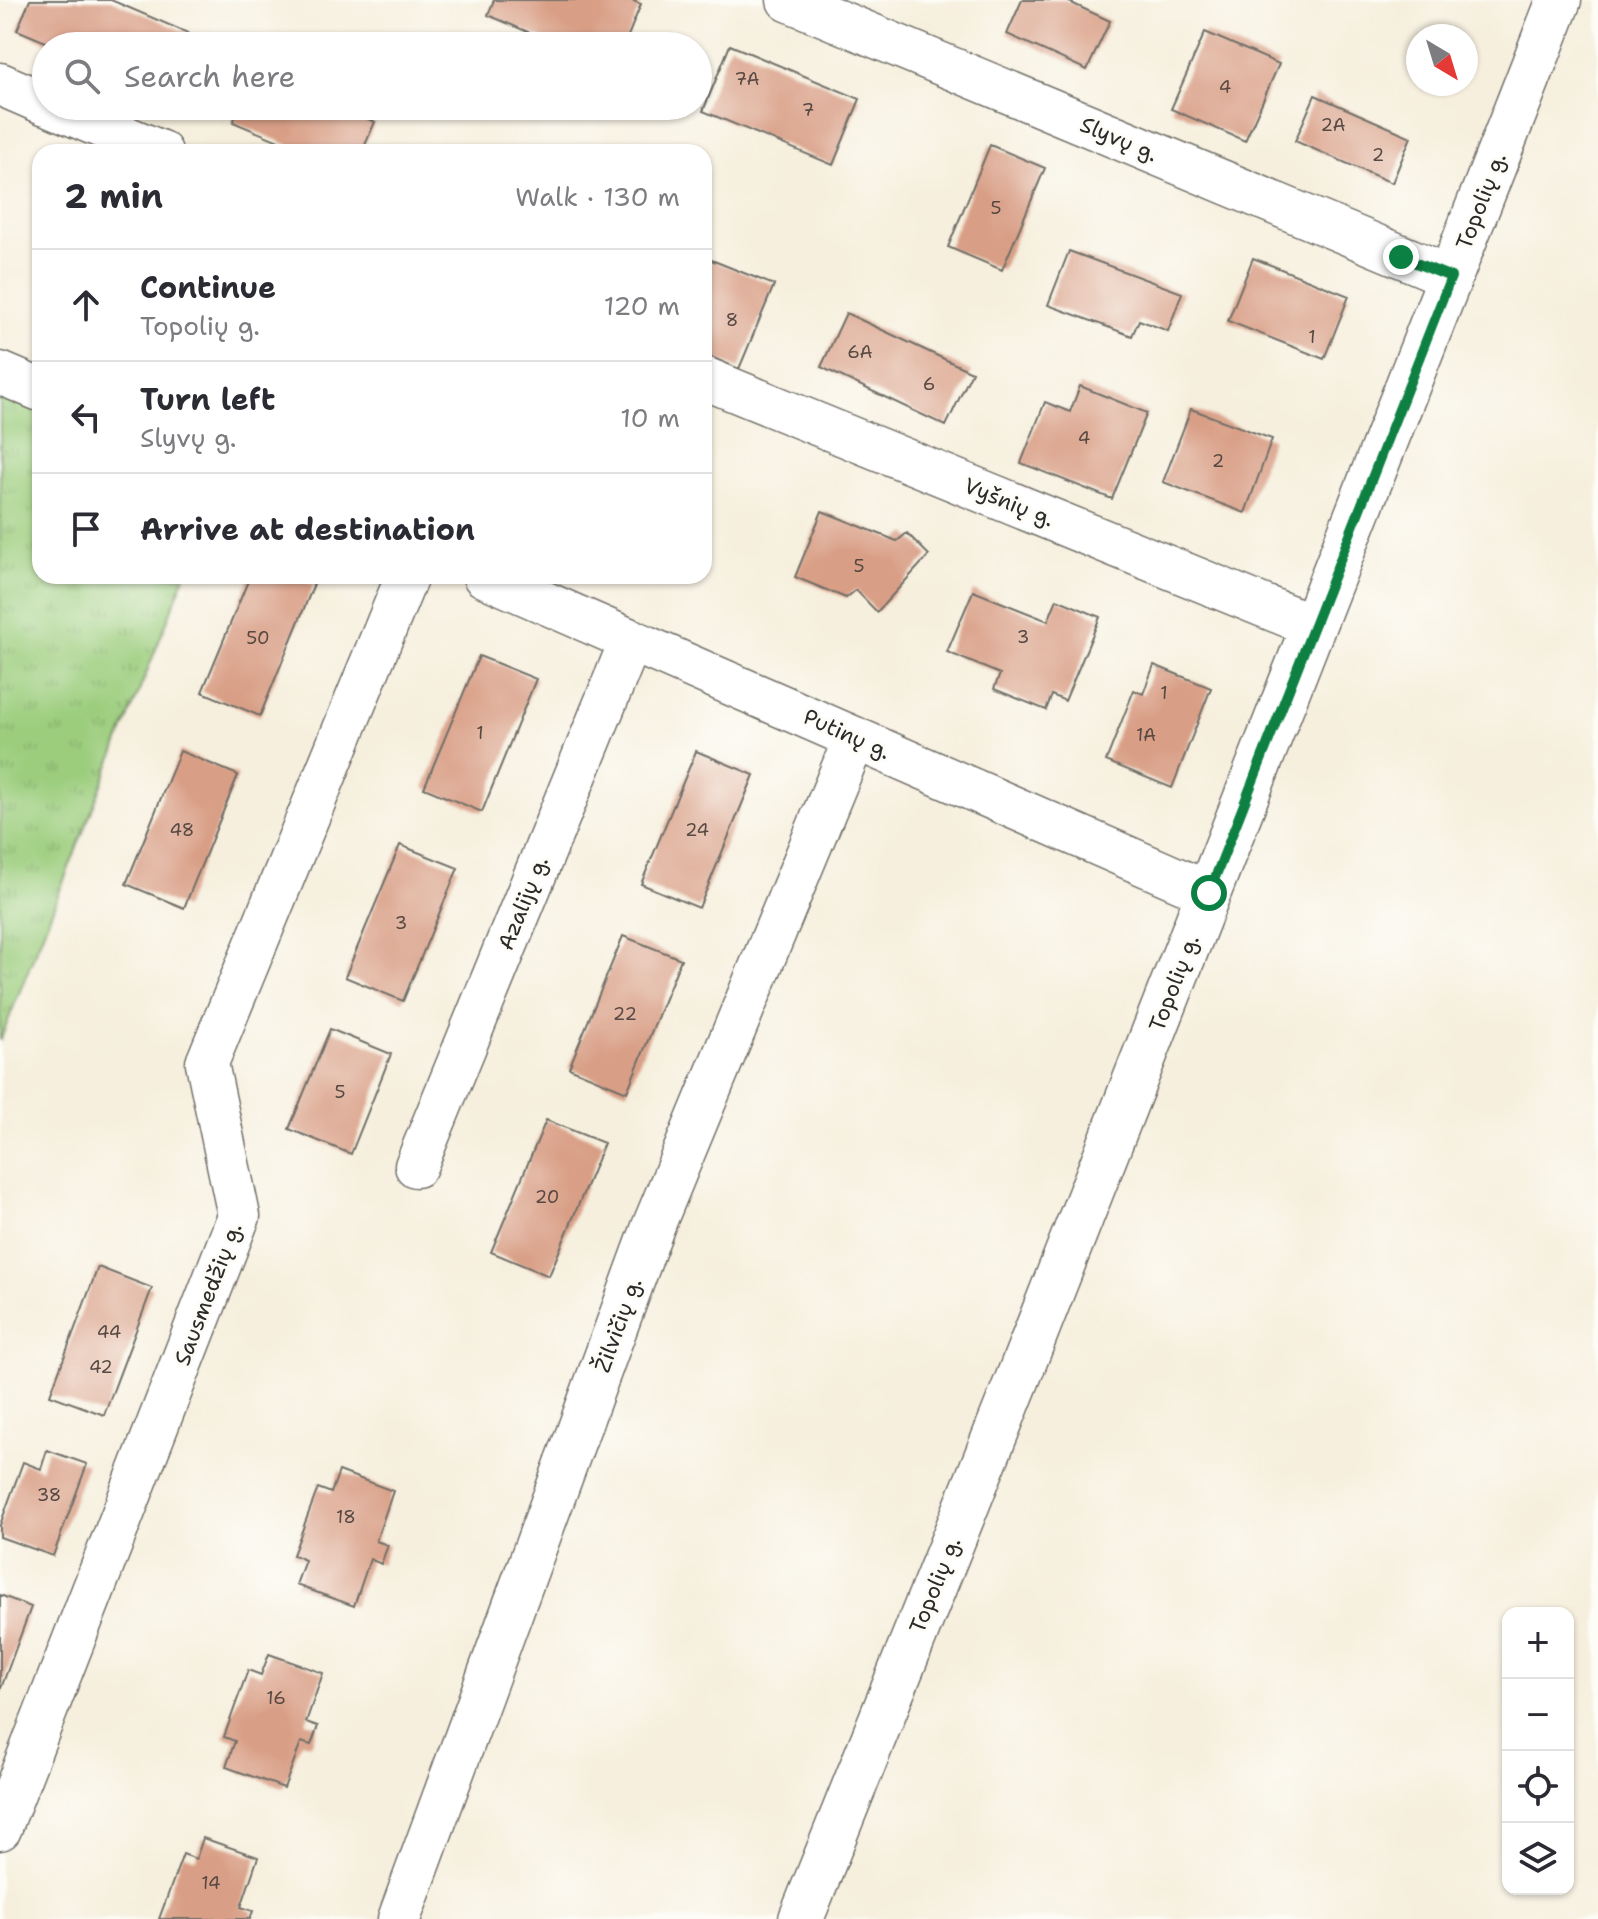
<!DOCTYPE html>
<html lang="en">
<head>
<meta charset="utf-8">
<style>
  :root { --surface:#fff; --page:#f2f2f3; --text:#2b2b33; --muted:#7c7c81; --line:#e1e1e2 }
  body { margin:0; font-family:"Shantell Sans",sans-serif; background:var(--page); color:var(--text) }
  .controls { position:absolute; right:24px; bottom:24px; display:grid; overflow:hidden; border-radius:16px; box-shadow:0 2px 6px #0004 }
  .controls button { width:72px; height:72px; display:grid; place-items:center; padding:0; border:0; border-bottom:2px solid var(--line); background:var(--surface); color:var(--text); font:40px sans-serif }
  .compass { position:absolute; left:1406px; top:24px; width:72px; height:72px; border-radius:50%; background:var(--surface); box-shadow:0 2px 6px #0004; rotate:142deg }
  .stop { position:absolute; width:24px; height:24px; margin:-18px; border:6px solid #0b8043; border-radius:50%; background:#fff }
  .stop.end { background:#0b8043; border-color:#fff; box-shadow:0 2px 8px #0008 }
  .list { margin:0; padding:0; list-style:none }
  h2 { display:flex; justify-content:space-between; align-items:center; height:104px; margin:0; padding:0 32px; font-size:34px }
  h2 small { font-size:26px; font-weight:400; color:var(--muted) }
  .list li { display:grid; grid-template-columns:52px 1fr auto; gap:24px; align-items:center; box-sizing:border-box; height:112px; padding:0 32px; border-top:2px solid var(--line) }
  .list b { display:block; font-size:30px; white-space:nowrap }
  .list p { margin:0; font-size:26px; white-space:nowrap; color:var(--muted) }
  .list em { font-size:26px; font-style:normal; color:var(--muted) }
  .icon { flex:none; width:44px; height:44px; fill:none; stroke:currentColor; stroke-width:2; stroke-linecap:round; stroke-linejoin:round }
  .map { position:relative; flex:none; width:1598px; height:1919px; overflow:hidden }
  .search { position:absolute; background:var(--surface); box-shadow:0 2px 6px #0004; left:32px; top:32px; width:680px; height:88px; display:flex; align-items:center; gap:20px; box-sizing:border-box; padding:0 28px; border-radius:44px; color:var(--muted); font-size:30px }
  .panel { position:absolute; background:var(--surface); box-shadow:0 2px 6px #0004; left:32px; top:144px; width:680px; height:440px; border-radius:24px }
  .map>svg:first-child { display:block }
  .grass { fill:url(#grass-tufts); stroke:#637c54; stroke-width:2 }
  .building { fill:#d99f86 }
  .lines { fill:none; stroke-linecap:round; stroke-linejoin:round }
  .minor-casing { stroke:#727069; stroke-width:45 }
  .tertiary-casing { stroke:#727069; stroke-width:47 }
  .minor { stroke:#fff; stroke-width:42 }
  .tertiary { stroke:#fff; stroke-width:44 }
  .route { stroke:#0b8043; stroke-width:10 }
  .labels { text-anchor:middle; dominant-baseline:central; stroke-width:6; stroke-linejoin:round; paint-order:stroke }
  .number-label { font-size:18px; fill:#564842 }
  .street-label { font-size:22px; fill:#2b2b2b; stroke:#fdfcf7 }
</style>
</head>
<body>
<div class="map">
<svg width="1598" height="1919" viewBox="0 0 1598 1919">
  <defs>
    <pattern id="grass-tufts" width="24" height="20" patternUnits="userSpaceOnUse" patternTransform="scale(2)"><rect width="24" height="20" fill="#9bcd7d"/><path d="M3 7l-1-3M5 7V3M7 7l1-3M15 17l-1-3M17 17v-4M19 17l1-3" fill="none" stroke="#86b06c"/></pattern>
  </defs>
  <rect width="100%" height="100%" fill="#fdfcf7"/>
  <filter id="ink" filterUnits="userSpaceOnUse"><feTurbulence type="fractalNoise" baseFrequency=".0125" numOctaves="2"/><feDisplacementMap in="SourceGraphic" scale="16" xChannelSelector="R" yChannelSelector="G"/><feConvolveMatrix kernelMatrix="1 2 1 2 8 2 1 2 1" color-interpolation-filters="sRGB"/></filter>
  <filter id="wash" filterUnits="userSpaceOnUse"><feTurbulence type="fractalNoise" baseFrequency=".006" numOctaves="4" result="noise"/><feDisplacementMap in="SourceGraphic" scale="32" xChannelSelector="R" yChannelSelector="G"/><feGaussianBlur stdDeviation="1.8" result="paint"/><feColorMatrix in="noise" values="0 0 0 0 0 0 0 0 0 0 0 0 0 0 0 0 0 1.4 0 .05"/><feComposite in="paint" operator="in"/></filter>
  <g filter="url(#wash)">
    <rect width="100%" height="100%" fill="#f6efdd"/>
    <!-- grass -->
    <path class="grass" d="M0,394L40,410V576H185L0,1041Z"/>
    <g id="blocks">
      <!-- building -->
      <path class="building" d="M30,0H111L188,33L182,46H55L17,30Z
        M494,0H631L641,4L624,46H561L488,15Z
        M1022,0H1065L1110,21L1087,70L1007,34Z
        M1205,32L1279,64L1245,141L1171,109Z
        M730,45L860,99L833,165L703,111Z
        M1315,95L1411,137L1392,183L1295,141Z
        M240,106H338L375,122L362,152H305L233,122Z
        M990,145L1045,168L1002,270L948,247Z
        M1069,251L1182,293L1168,331L1139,320L1132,336L1048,305Z
        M704,257L774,285L739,369L704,354Z
        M1253,258L1349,296L1324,359L1228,321Z
        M846,313L972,372L946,426L821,367Z
        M1080,386L1147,413L1112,499L1021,463L1045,402L1070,412Z
        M1191,409L1272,439L1245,513L1163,482Z
        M822,511L897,541L907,533L929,555L877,612L856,590L846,598L795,577Z
        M250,576H295L314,584L260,716L202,692Z
        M973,591L1048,621L1057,599L1100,617L1065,701L1052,695L1046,710L994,689L1000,674L947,652Z
        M479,656L536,679L482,812L424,788Z
        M1154,665L1211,688L1172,788L1106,761L1134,690L1143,694Z
        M180,751L238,775L184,908L126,884Z
        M696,751L754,775L699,908L641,884Z
        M400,845L458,868L403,1001L345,977Z
        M623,936L681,959L627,1092L569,1068Z
        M330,1029L391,1054L351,1154L289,1129Z
        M546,1120L604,1143L549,1276L491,1252Z
        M98,1267L152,1288L104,1415L50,1395Z
        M47,1450L87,1464L53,1556L0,1537V1525L23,1462L41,1469Z
        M339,1471L393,1491L376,1541L388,1545L381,1564L370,1559L354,1606L296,1585L305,1560L293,1555L318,1488L331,1493Z
        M0,1595L31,1607L0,1691Z
        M269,1654L323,1673L306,1722L318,1726L311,1745L301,1742L284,1788L226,1767L235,1741L224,1737L248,1670L261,1675Z
        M203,1838L258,1857L241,1907L253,1911L250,1919H159L183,1854L196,1859Z"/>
    </g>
  </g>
  <g filter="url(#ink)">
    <use href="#blocks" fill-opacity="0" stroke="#727069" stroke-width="2"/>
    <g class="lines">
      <defs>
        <path id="minor" d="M788,0L1451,277
          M0,84L46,104
          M52,106L161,152
          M0,373L40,390
          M704,378L1313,626
          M484,576L1209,893
          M416,1166L631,640
          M0,1829L239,1216L207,1063L407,576
          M399,1919L653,1227L855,738"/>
        <path id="tertiary" d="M801,1919L1020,1373L1559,0"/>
      </defs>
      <!-- minor casing -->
      <use href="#minor" class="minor-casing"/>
      <!-- tertiary casing -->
      <use href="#tertiary" class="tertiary-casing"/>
      <!-- minor -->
      <use href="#minor" class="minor"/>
      <!-- tertiary -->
      <use href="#tertiary" class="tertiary"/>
    </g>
  </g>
  <g class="lines" filter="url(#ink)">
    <!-- route -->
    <path class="route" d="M1209,893L1451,277L1401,257"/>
  </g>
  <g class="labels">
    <!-- number labels -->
    <g class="number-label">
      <text x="747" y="79">7A</text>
      <text x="1225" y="87">4</text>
      <text x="808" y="110">7</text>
      <text x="1333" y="125">2A</text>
      <text x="1378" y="155">2</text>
      <text x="996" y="208">5</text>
      <text x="732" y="320">8</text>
      <text x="1312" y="337">1</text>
      <text x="860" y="352">6A</text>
      <text x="929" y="384">6</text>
      <text x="1084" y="438">4</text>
      <text x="1218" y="461">2</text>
      <text x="859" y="566">5</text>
      <text x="1023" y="637">3</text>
      <text x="258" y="638">50</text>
      <text x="1164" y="693">1</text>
      <text x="480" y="733">1</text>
      <text x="1146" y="735">1A</text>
      <text x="182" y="830">48</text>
      <text x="697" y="830">24</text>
      <text x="401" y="923">3</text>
      <text x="625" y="1014">22</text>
      <text x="340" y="1092">5</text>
      <text x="547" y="1197">20</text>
      <text x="109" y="1332">44</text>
      <text x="101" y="1367">42</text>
      <text x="49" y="1495">38</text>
      <text x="346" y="1517">18</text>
      <text x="276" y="1698">16</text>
      <text x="211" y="1883">14</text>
    </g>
    <!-- street labels -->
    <g class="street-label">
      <text transform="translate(1119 139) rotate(23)">Slyvų g.</text>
      <text transform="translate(1481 201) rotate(-69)">Topolių g.</text>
      <text transform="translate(1009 502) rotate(22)">Vyšnių g.</text>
      <text transform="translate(847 734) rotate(24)">Putinų g.</text>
      <text transform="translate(523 903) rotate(-68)">Azalijų g.</text>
      <text transform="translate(1174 983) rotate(-69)">Topolių g.</text>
      <text transform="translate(208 1294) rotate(-69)">Sausmedžių g.</text>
      <text transform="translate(618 1325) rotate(-70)">Žilvičių g.</text>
      <text transform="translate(935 1585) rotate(-68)">Topolių g.</text>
    </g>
  </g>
</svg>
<div class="controls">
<button>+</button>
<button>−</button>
<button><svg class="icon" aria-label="locate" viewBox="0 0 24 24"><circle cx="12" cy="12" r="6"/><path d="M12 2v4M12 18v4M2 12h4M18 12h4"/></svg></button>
<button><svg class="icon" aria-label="layers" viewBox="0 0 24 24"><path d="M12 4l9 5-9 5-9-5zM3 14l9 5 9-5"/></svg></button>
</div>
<svg class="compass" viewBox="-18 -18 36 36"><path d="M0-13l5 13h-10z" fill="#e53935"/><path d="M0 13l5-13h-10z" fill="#7c7c81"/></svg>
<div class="stop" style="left:1209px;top:893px"></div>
<div class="stop end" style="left:1401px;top:257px"></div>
<div class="search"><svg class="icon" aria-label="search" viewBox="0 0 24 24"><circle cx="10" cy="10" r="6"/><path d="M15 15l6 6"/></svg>Search here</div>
<section class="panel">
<h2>2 min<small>Walk · 130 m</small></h2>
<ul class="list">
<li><svg class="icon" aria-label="ahead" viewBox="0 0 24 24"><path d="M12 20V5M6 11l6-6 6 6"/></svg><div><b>Continue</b><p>Topolių g.</p></div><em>120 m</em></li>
<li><svg class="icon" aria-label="left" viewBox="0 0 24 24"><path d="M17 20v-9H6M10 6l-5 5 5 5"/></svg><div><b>Turn left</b><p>Slyvų g.</p></div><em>10 m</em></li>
<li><svg class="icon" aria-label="arrive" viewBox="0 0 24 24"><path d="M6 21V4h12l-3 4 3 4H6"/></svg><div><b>Arrive at destination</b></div></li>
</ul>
</section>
</div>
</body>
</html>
